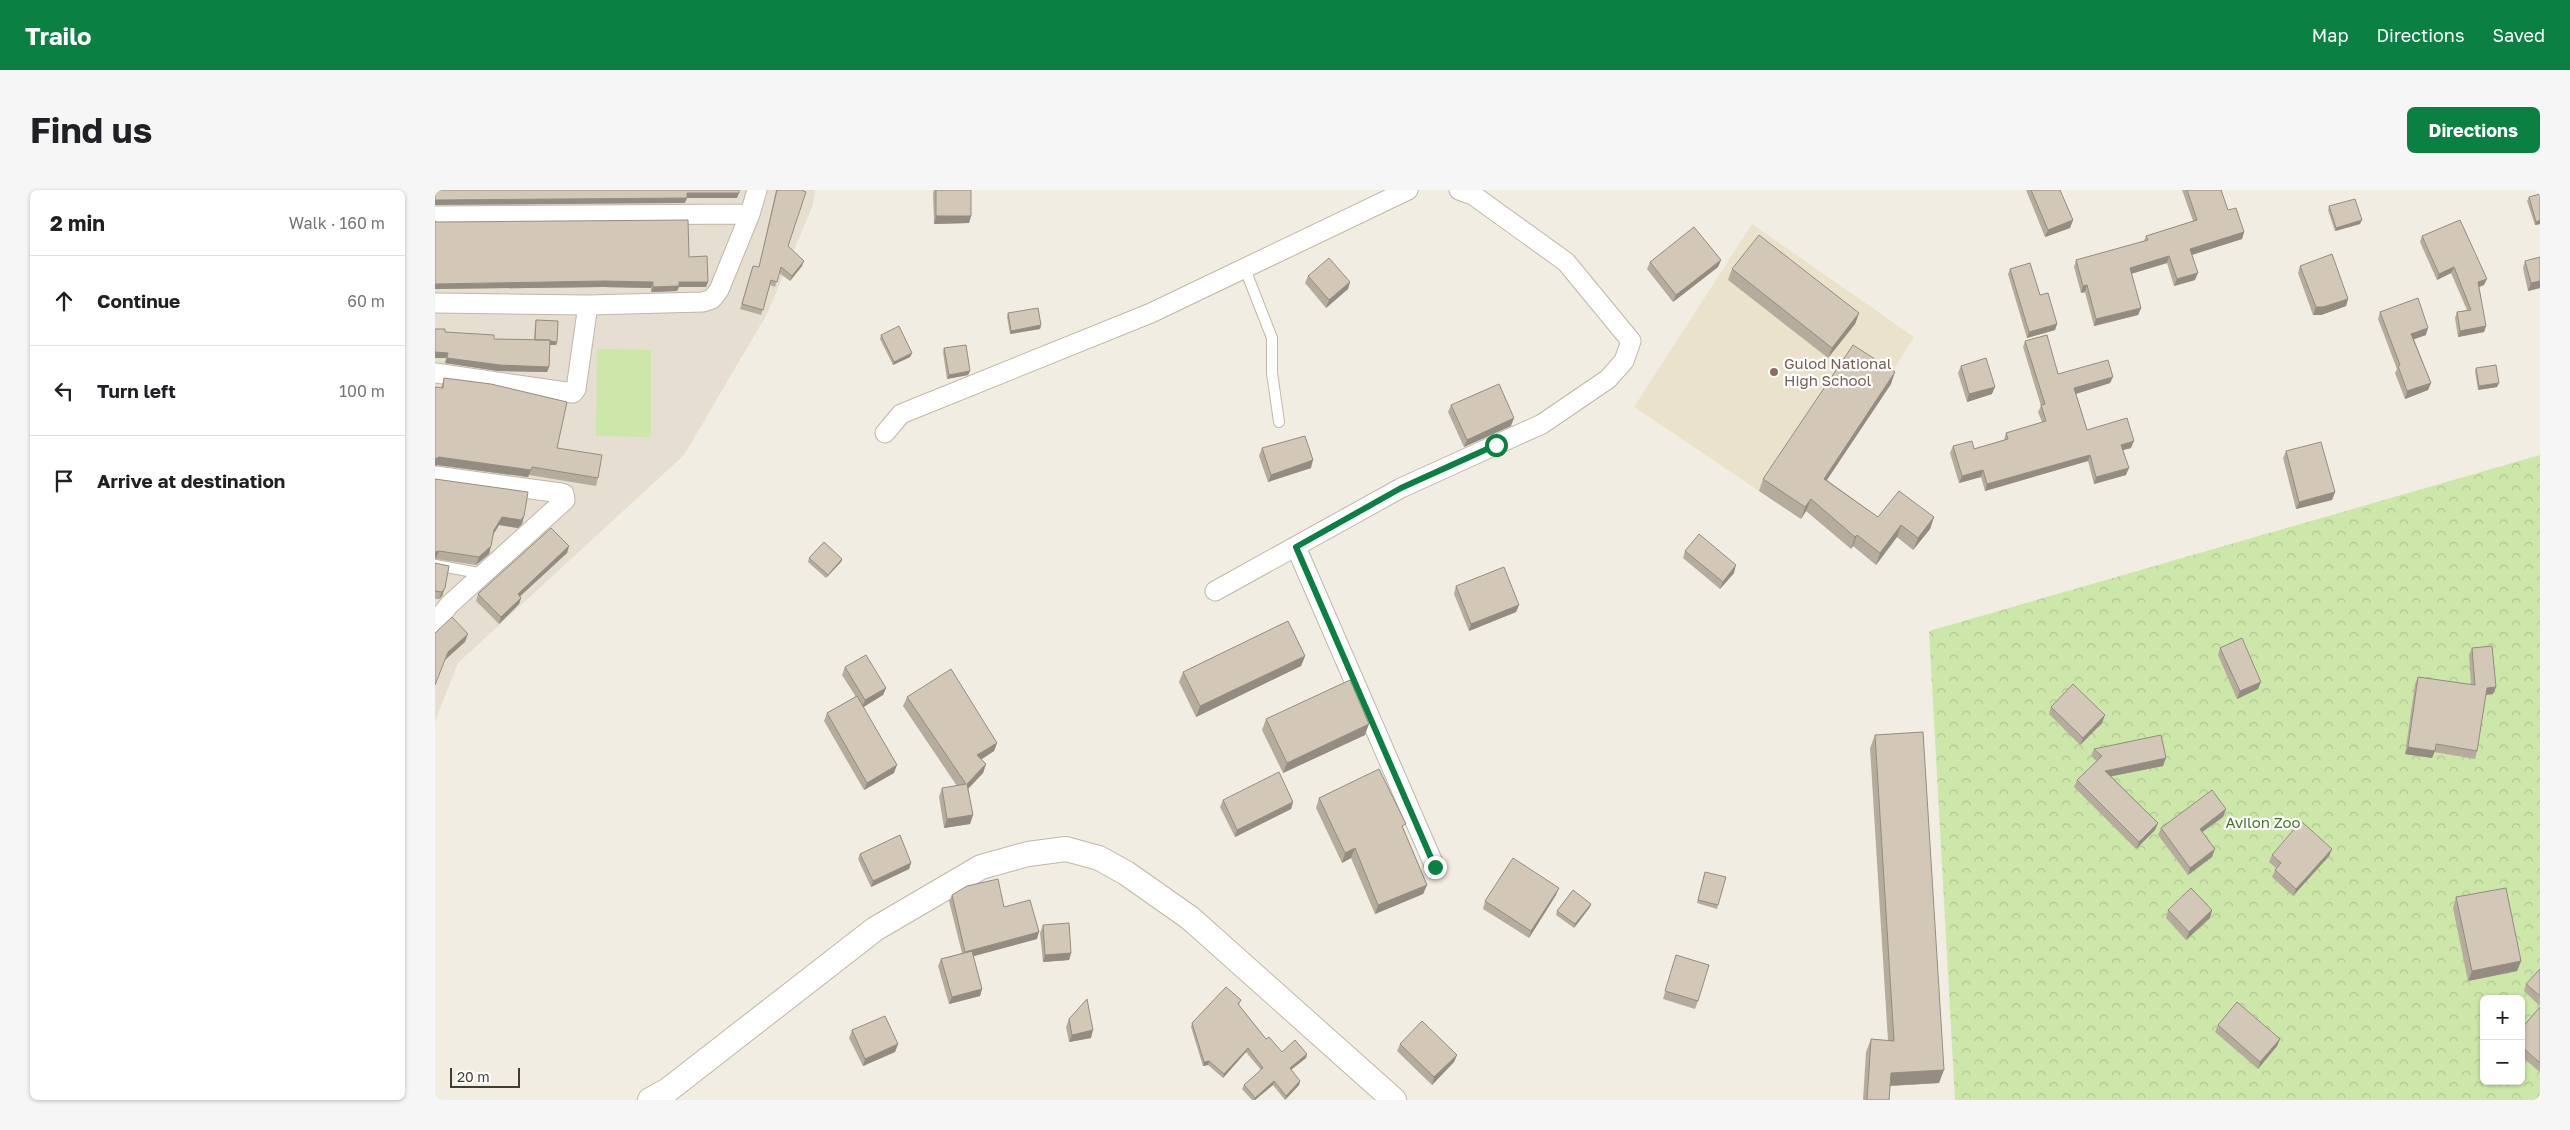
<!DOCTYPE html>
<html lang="en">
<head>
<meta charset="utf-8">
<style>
  :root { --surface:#fff; --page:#f6f6f6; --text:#202124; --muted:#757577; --line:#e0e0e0; --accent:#0b8043 }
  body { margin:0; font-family:"Golos Text",sans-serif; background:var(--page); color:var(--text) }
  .controls { position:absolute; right:15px; bottom:15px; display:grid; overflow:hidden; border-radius:8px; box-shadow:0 1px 4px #0004 }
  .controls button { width:45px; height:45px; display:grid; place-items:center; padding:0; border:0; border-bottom:1px solid var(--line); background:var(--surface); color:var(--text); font:25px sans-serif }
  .scale { position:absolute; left:15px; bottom:12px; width:70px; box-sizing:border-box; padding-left:5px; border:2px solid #433c32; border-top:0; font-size:14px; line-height:18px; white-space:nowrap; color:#433c32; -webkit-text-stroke:4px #fff; paint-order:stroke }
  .stop { position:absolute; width:15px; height:15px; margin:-11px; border:4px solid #0b8043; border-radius:50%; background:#fff }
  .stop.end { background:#0b8043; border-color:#fff; box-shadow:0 1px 5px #0008 }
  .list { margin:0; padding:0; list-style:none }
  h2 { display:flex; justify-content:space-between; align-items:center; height:65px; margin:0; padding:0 20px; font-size:21px }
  h2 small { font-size:16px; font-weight:400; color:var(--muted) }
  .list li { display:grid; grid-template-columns:32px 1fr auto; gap:15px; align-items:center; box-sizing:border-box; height:90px; padding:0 20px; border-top:1px solid var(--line) }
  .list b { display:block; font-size:19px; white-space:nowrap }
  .list em { font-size:16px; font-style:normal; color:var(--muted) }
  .icon { flex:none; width:28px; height:28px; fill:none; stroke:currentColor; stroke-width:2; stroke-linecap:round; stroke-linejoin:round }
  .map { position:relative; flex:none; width:2105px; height:910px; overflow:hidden; border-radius:8px }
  header { display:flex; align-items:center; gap:30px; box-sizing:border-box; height:70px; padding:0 25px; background:var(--accent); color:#fff }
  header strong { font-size:24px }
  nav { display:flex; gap:28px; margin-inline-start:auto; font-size:18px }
  .intro { display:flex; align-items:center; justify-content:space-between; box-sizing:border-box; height:120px; padding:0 30px }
  h1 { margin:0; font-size:35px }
  .button { padding:12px 22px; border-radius:8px; background:var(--accent); color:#fff; font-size:18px; font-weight:700 }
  main { display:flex; gap:30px; padding:0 30px }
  aside { flex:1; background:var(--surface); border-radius:8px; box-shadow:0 1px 4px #0004 }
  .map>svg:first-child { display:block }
  .residential { fill:#e6ded0 }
  .education { fill:#ebe2cb }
  .green { fill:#cce7a9 }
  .forest { fill:url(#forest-crowns); fill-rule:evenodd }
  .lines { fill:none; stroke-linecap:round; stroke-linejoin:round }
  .service-casing { stroke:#c0b7a8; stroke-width:12 }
  .minor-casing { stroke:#c0b7a8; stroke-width:21 }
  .tertiary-casing { stroke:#c0b7a8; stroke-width:26 }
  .service { stroke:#fff; stroke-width:10 }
  .minor { stroke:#fff; stroke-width:19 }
  .tertiary { stroke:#fff; stroke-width:24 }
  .wall { fill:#b5ac9d }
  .shaded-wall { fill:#948c80 }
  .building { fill:#d3c8b7; stroke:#948c80 }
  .route { stroke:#0b8043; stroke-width:6 }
  .education-dot { fill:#8d6e63; stroke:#fff; stroke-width:2 }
  .labels { text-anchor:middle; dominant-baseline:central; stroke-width:4.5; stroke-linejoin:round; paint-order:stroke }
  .education-label { font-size:15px; fill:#785e54; stroke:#fff; text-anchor:start }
  .park-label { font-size:15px; fill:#447526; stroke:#fff }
</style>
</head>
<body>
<header>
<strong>Trailo</strong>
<nav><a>Map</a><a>Directions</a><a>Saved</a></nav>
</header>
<div class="intro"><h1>Find us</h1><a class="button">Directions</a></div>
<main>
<aside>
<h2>2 min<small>Walk · 160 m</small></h2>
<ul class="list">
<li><svg class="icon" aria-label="ahead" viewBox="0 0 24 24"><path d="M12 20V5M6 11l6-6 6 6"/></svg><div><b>Continue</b></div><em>60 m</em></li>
<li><svg class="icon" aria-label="left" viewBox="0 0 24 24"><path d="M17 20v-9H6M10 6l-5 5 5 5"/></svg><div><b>Turn left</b></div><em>100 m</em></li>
<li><svg class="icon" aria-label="arrive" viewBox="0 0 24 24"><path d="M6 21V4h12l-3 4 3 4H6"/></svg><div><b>Arrive at destination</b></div></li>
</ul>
</aside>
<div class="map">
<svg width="2105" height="910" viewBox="0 0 2105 910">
  <defs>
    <pattern id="forest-crowns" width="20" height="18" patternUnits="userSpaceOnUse" patternTransform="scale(1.25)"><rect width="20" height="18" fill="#cce7a9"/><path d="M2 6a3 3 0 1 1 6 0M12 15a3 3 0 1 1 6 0" fill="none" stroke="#b0c792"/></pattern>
  </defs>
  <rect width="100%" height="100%" fill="#f1ede2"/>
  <!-- residential -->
  <path class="residential" d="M0,0H380L378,15L332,124L249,265L23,473L0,531Z"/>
  <!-- education -->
  <path class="education" d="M1317,34L1479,147L1366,329L1199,217Z"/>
  <!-- green -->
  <path class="green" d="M162,159L216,160V247L161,246Z"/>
  <!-- forest -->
  <path class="forest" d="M2105,265V910H1520L1494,441ZM2049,809H2086V891H2049Z"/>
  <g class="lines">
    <defs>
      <path id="service" d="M810,79L837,148V183L844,232
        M0,375L49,384"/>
      <path id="minor" d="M0,26L315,24
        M0,113L153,115L268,112L277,109L284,100L315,24L322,0
        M0,183L138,203L141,199L153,115
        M450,243L466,224L716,123L973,0
        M0,286L126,303L129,304L130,310L14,415L0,433
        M861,357L1000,677
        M780,401L966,298L1107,234L1173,189L1189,171L1196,151L1131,72L1038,5L1024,0"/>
      <path id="tertiary" d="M215,910L233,900L440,739L546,677L593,664L631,659L664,668L691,683L755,728L959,910"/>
    </defs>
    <!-- service casing -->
    <use href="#service" class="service-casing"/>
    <!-- minor casing -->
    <use href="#minor" class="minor-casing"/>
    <!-- tertiary casing -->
    <use href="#tertiary" class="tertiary-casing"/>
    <!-- service -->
    <use href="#service" class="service"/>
    <!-- minor -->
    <use href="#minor" class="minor"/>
    <!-- tertiary -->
    <use href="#tertiary" class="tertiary"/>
  </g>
  <!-- wall -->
  <path class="wall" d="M341,0H368L353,56L367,76L355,91L344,83L340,97L335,95L326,125L305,119L316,81L324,77Z
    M499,0H536V26L534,33L499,34L498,3Z
    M1591,0H1625L1638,30L1635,38L1610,47Z
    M1747,0H1786L1793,20L1809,42L1807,49L1757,65L1760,90L1739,96L1732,73L1696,84L1706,118L1703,125L1659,136L1650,102L1646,103L1639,77L1641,70L1709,51L1711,46L1758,31Z
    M2094,7L2105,34L2100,35L2092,11Z
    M1894,16L1925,34L1900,41L1893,20Z
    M0,31L2,32L254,67L273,92L271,97H244L242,101L216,102V98L168,97L0,99Z
    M1987,46L2049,95L2044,97L2051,136L2049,142L2023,147L2020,128L2022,122L2032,120L2016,83L2002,90L1985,52Z
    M2105,67V98L2093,101L2088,78L2090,71Z
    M1286,70L1283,77L1238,112L1212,79L1215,72Z
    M1865,76L1913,109L1911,116L1886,125H1878L1863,83Z
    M1297,79L1424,123L1420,134L1393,168L1293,90Z
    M1575,79L1605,105L1622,134L1620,140L1592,148L1573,84Z
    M873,86L915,92L913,99L891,118L870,93Z
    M1945,122L1991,145L1979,149L1996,193L1993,200L1970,209L1960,183L1962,179L1943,129Z
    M573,123L606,135L605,139L575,144L572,127Z
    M101,130L122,152L121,155H115L114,177L112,182L63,181L10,173L11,168H0V139L10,142L59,149L99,150L100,134Z
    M446,145L477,163L475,167L458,175L445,149Z
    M1590,151L1623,184L1675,193L1641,204L1652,240L1696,258L1688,260L1691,285L1659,294L1653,271L1550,301L1546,287L1524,293L1515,263L1518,256L1539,259L1569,250L1571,243L1607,232L1603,222L1606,216L1588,157Z
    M509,158L535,181L533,185L512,189L508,162Z
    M1526,176L1557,204L1532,212L1523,183Z
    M2041,178L2062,197L2043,200L2040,181Z
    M9,188L122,258L163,288L161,296L94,285L93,287L2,275L0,276V197L6,198Z
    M1456,194L1392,290L1443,327H1499L1495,339L1478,360L1462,347L1441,375L1418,356L1416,359L1371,321L1366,329L1324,301L1328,289Z
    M1016,215L1076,236L1029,257L1013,222Z
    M827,258L876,278L833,292L824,266Z
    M1851,261L1900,302L1897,310L1861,319L1848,268Z
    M0,289L89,326L87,334L83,338L64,335L58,345L56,356L54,364L41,375L0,369Z
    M134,356L132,363L85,406L86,408L84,414L64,434L41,411L43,404Z
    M1250,361L1299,383L1285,399L1248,368Z
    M374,368L407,369L406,372L391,388L373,372Z
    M0,373L14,376L7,406L4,409H0Z
    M1021,396L1084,415L1081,422L1034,441L1019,404Z
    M1785,458L1823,499L1802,509L1783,465Z
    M2037,458L2061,497L2058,504L2051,505L2042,561L2040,569L1999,562L1997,568L1970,564L1980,494L1983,487L2036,495L2034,465Z
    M870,466L866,476L761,527L744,492L748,482Z
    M410,477L451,498L448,505L428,517L459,583L429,600L389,531L392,523L421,507L407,485Z
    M472,507L562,553L559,561L546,570L551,574L548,583L533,599L538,625L535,634L509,638L504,607L507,598L522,596L468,516Z
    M1616,517L1667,533L1645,555L1614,524Z
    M831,529L930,545L848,583L827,540Z
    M1440,545L1504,893L1455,896L1454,910H1428L1431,862L1436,849L1453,851L1435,558Z
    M1659,559L1728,576L1676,586L1723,633L1720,640L1701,659L1639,597L1642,590L1662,571L1656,566Z
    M884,608L969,640L992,695L988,704L940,724L916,668L907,673L881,618Z
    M788,610L858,612L856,619L800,647L785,617Z
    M1791,619L1788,627L1767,642L1777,667L1753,685L1723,645L1726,638Z
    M1897,659L1894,666L1858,706L1837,687L1840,680L1841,678L1834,672L1837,665Z
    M425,664L476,673L474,679L436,697L423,669Z
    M1270,682L1283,715L1282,719L1262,713Z
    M517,705L569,717L602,749L538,766L547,799L545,806L514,814L503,776L506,769L527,763L514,711Z
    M1121,705L1094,748L1048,719L1050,711Z
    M2021,707L2086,771L2082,781L2033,791L2018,718Z
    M1155,717L1139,738L1121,725L1122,721Z
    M1733,720H1777L1775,728L1751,750L1731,728Z
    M608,735L636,763L634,770L608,772L605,743Z
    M1241,765L1263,811L1260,819L1228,809Z
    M2105,779V816L2089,801L2091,794Z
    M806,810L804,815L831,849L847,862L872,864L871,868L856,880L865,891L864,895L850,910L838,895L820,910H817L807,899L809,895L826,880L811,862L788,888L773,875L768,876L756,837L757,833Z
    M2105,817V882L2086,866V839Z
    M634,829L656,848L634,852L631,837Z
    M1783,835L1845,849L1842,856L1823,879L1780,842Z
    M417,840L463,854L460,862L428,876L414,848Z
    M965,854L1022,865L1019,872L997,895L962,861Z"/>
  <!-- shaded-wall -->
  <path class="shaded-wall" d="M252,3H304L302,8H252L250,13L0,15V10L2,9Z
    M501,26H536L534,33L499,34Z
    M1638,30L1635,38L1610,47L1613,40Z
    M1927,30L1925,34L1900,41L1901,38Z
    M2105,30V34L2100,35L2101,32Z
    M1809,42L1807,49L1753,66L1755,59Z
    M1734,66L1732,73L1692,85L1695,78Z
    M1286,70L1283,77L1238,112L1241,105Z
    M369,71L367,76L355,91L357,86Z
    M2019,77L2016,83L2002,90L2004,84Z
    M1763,83L1760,90L1739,96L1742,89Z
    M2052,89L2049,95L2041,98L2043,92Z
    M170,91L218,92L216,98L168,97L0,99V94Z
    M2105,91V98L2093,101L2096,93Z
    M244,92H273L271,97H244L242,101L216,102L218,97Z
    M915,92L913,99L891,118L894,110Z
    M1652,95L1650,102L1646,103L1648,96Z
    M1913,109L1911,116L1886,125H1878L1881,117Z
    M1706,118L1703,125L1659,136L1661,129Z
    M1424,123L1420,134L1393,168L1397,158Z
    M1622,134L1620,140L1592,148L1594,142Z
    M606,135L605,139L575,144L576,141Z
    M2051,136L2049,142L2023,147L2025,141Z
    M1993,138L1991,145L1974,151L1976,144Z
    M100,151L122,152L121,155H99Z
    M0,162L13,163L11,168H0Z
    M477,163L475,167L458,175L459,172Z
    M12,168L114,177L112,182L63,181L10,173Z
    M535,181L533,185L512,189L514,185Z
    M1460,182L1456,194L1385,300L1389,289Z
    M1678,187L1675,193L1637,205L1639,198Z
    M1996,193L1993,200L1970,209L1972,201Z
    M2064,193L2062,197L2043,200L2044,196Z
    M1560,197L1557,204L1532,212L1534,204Z
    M1079,228L1076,236L1029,257L1032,250Z
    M1699,251L1696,258L1684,261L1686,255Z
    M1655,265L1653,271L1550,301L1552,294Z
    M4,267L96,280L93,287L2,275L0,276V269Z
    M878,270L876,278L833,292L836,285Z
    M1694,278L1691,285L1659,294L1661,287Z
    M1548,280L1546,287L1524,293L1527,286Z
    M1900,302L1897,310L1861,319L1864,312Z
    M1376,309L1371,321L1366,329L1370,317Z
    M89,326L87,334L83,338L64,335L56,348L59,340L67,327Z
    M1499,327L1495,339L1478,360L1483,348Z
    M1466,335L1462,347L1441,375L1445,363Z
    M1422,345L1418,356L1416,359L1420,347Z
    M56,356L54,364L41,375L44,367Z
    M134,356L132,363L80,411L83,404Z
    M4,361L1,368L0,369V362Z
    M407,369L406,372L391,388L393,385Z
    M1301,375L1299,383L1285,399L1288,392Z
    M10,398L7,406L4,409L7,402Z
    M86,408L84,414L64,434L66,427Z
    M1084,415L1081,422L1034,441L1036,434Z
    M33,444L30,452L10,470L13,462Z
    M870,466L866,476L761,527L765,516Z
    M1826,492L1823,499L1802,509L1805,501Z
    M2061,497L2058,504L2050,505L2052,498Z
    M451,498L448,505L427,518L430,510Z
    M1670,525L1667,533L1645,555L1648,548Z
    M934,534L930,545L848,583L852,573Z
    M562,553L559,561L538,574L542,565Z
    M1973,557L2000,561L1997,568L1970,564Z
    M1731,568L1728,576L1668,588L1670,581Z
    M551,574L548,583L529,603L532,594Z
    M462,575L459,583L429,600L432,593Z
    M858,612L856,619L800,647L802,640Z
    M1791,619L1788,627L1762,646L1765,639Z
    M538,625L535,634L509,638L512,629Z
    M1723,633L1720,640L1701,659L1704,652Z
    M920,658L916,668L907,673L910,663Z
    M1780,659L1777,667L1753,685L1755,678Z
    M1897,659L1894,666L1858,706L1861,699Z
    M476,673L474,679L436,697L438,691Z
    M992,695L988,704L940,724L943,715Z
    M1124,698L1121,705L1094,748L1096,741Z
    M1156,714L1155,717L1139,738L1140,734Z
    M1777,720L1775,728L1751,750L1754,742Z
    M604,742L602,749L528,769L530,762Z
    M636,763L634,770L608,772L610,765Z
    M2086,771L2082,781L2033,791L2037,781Z
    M547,799L545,806L514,814L517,807Z
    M658,840L656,848L634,852L637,845Z
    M1845,849L1842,856L1823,879L1825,872Z
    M463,854L460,862L428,876L430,869Z
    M813,858L811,862L788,888L789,884Z
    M872,864L871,868L853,882L855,878Z
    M1022,865L1019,872L997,895L999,887Z
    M774,871L773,875L768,876L769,872Z
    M1509,880L1504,893L1451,896L1456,883Z
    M839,891L838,895L820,910H819L820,908Z
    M865,891L864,895L850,910L851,906Z"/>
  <!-- building -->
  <path class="building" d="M0,0H304V3H252V8L0,10Z
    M342,0H368V1L371,2L353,56L369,71L357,86L346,77L342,92L336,90L328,120L307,114L318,76L324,77Z
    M501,0H536V26H501Z
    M1596,0H1625L1638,30L1613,40Z
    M1752,0H1786L1793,20L1801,18L1809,42L1755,59L1763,83L1742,89L1734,66L1695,78L1706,118L1661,129L1652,95L1648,96L1641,70L1713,50L1711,46L1762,30Z
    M2105,4V30L2101,32L2094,7Z
    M1920,9L1927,30L1901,38L1894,16Z
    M253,30L254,67L272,66L273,92H244V96L218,97V92L170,91L0,94V31L2,32Z
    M2025,30L2052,89L2043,92L2051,136L2025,141L2022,122L2036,120L2019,77L2004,84L1987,46Z
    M1259,37L1286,70L1241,105L1215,72Z
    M1324,45L1424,123L1397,158L1297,79Z
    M1897,64L1913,109L1888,117H1881L1865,76Z
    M2105,67V91L2096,93L2090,71Z
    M894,68L915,92L894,110L873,86Z
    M1595,73L1605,105L1613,103L1622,134L1594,142L1575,79Z
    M1983,108L1993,138L1976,144L1996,193L1972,201L1963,176L1965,175L1945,122Z
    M603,118L606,135L576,141L573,123Z
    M101,130L123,131L122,152L115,151V150H100Z
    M464,136L477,163L459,172L446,145Z
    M0,139H10V142L59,145V149L115,150L114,177L65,175L12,168L13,163L0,162Z
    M1612,145L1623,184L1673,170L1678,187L1639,198L1652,240L1692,228L1699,251L1686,255L1694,278L1661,287L1655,265L1552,294L1548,280L1527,286L1518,256L1537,251L1539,259L1573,249L1571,243L1611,231L1606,215L1610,214L1590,151Z
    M531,155L535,181L514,185L509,158Z
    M1418,155L1460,182L1389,289L1443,327L1464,301L1499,327L1483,348L1466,335L1445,363L1422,345L1420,347L1376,309L1370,317L1328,289Z
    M1551,168L1560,197L1534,204L1526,176Z
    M2061,175L2064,193L2044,196L2041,178Z
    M9,188L56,194L132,212L122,258L167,265L163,288L97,277L96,280L4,267L0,269V197L8,198Z
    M1064,194L1079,228L1032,250L1016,215Z
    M870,246L878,270L836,285L827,258Z
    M1886,252L1900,302L1864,312L1851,261Z
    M0,289L93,302L89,326L86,330L67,327L59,340L56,356L44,367L4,361L0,362Z
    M116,338L134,356L83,404L86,408L66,427L43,404Z
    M1264,344L1301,375L1288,392L1250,361Z
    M389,352L407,369L393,385L374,368Z
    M0,373L14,376L10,398L7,402L0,401Z
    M1069,377L1084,415L1036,434L1021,396Z
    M17,427L33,444L13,462L0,495V443Z
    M853,431L870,466L765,516L748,482Z
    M1807,448L1826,492L1805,501L1785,458Z
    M2057,456L2061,497L2052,498L2042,561L2001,554L2000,561L1973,557L1983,487L2040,495L2037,458Z
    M431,465L451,498L430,510L410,477Z
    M516,479L562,553L542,565L551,574L532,594L538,625L512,629L507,598L531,594L472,507Z
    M915,490L934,534L852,573L831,529Z
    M1638,494L1670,525L1648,548L1616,517Z
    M422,506L462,575L432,593L392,523Z
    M1488,542L1509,880L1456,883L1454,910H1432L1436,849L1459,851L1440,545Z
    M1726,545L1731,568L1670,581L1723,633L1704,652L1642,590L1667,566L1659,559Z
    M944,579L971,634L967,636L992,695L943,715L920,658L910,663L884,608Z
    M844,582L858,612L802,640L788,610Z
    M1777,600L1791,619L1765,639L1780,659L1755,678L1726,638Z
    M1866,631L1897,659L1861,699L1840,680L1846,673L1837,665Z
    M465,645L476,673L438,691L425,664Z
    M1078,668L1124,698L1096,741L1050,711Z
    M1270,682L1291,687L1283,715L1263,710Z
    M563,689L569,717L595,710L604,742L530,762L517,705L532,696Z
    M1756,698L1777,720L1754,742L1733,720Z
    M2071,698L2086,771L2037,781L2021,707Z
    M1138,700L1156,714L1140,734L1122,721Z
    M634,733L636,763L610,765L608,735Z
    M537,761L547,799L517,807L506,769Z
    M1241,765L1274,775L1263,811L1230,801Z
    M2105,779V806L2091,794Z
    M791,797L806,810L803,814L831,849L834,847L847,862L860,850L872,864L855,878L865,891L851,906L839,891L820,908L809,895L828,878L813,858L789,884L774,871L769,872L757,833Z
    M652,809L658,840L637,845L634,829Z
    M1802,812L1845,849L1825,872L1783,835Z
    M2105,817V873L2086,856V839Z
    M450,826L463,854L430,869L417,840Z
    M987,831L1022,865L999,887L965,854Z"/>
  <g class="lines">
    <!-- route -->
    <path class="route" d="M1000,677L861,357L966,298L1061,255"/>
  </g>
  <!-- markers -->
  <circle class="education-dot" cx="1339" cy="182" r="5"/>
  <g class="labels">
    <!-- education labels -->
    <g class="education-label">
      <text x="1349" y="173">Gulod National<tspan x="1349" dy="17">High School</tspan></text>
    </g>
    <!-- park labels -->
    <g class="park-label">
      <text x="1828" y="632">Avilon Zoo</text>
    </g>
  </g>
</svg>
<div class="controls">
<button>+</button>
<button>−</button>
</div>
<div class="scale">20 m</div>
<div class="stop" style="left:1061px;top:255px"></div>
<div class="stop end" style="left:1000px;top:677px"></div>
</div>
</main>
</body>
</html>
